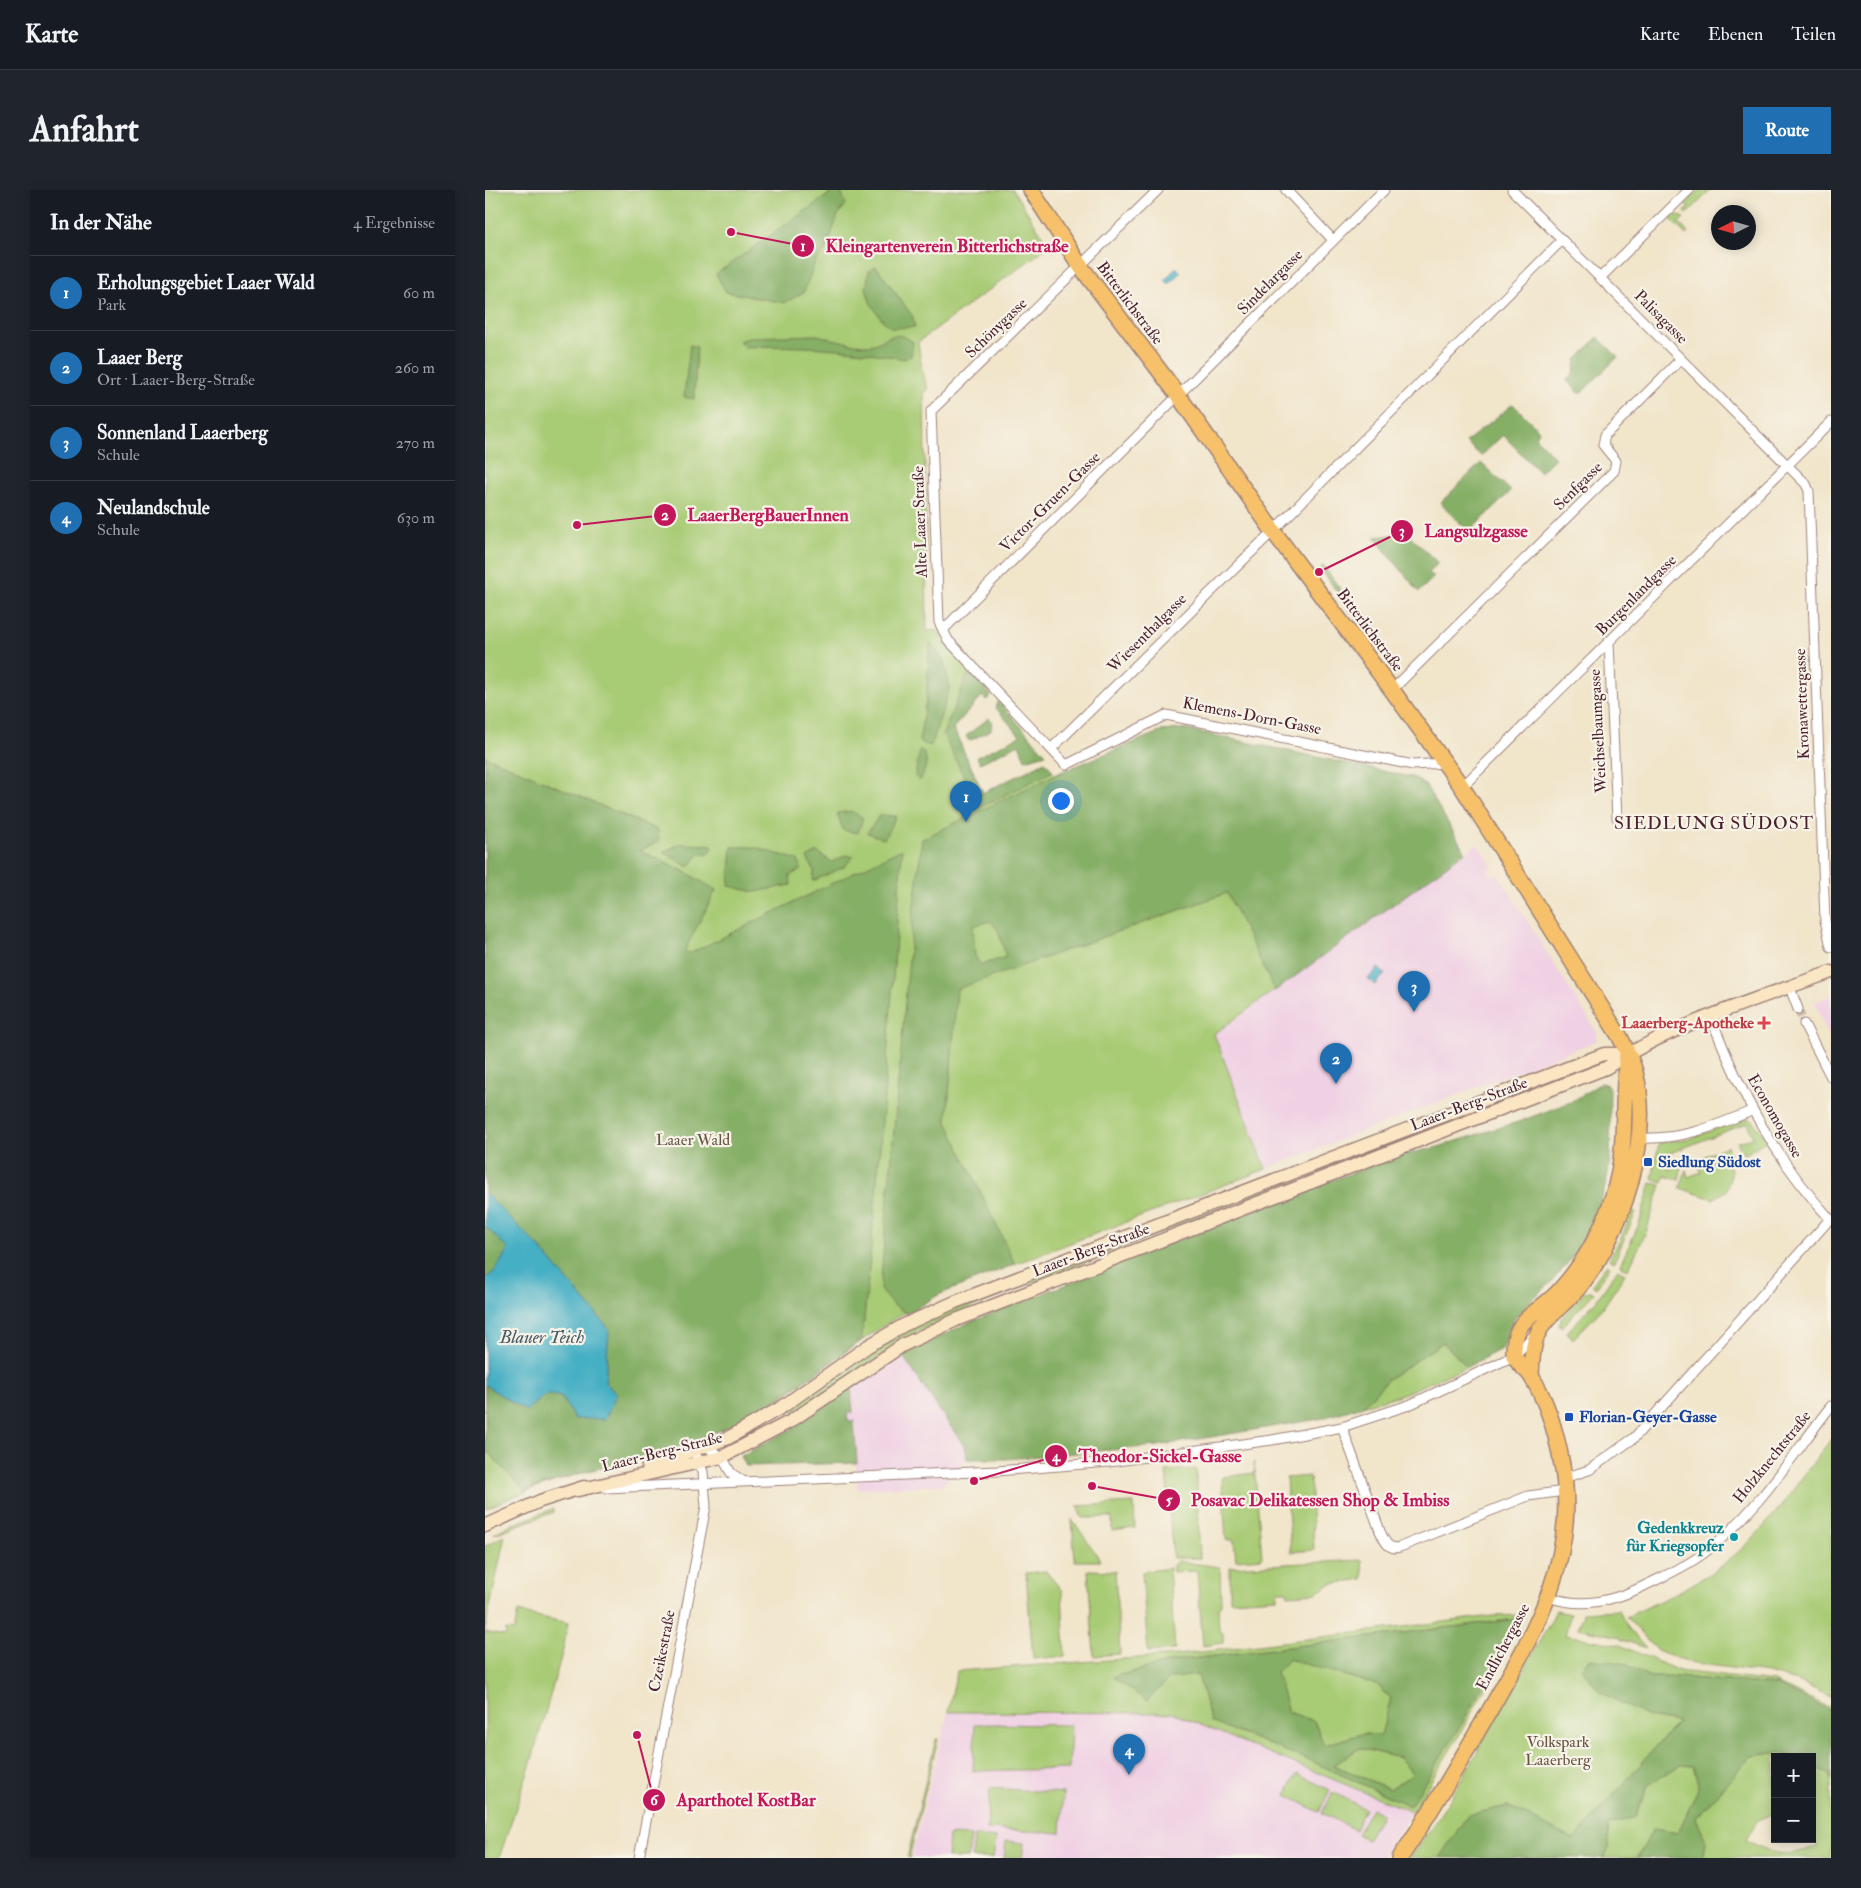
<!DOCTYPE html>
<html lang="de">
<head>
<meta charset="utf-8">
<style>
  :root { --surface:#171b24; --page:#20242c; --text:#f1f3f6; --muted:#9ea1a6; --line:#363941; --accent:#1f6fb2 }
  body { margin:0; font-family:"IM FELL Double Pica",serif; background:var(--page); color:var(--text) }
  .controls { position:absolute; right:15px; bottom:15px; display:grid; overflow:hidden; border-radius:0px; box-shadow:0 2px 12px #0003 }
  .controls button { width:45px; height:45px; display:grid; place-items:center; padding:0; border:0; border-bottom:1px solid var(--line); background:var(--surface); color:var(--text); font:25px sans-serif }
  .compass { position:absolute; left:1226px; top:15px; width:45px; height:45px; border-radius:50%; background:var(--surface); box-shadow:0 2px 12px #0003; rotate:265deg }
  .you { position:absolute; left:575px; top:610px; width:18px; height:18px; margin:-12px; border:4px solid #fff; border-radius:50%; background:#1a73e8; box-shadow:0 0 0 8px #1a73e833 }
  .badge { display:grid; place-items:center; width:32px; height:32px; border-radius:50%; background:var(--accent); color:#fff; font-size:16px; font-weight:700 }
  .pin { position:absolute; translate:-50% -41px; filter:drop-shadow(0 1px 2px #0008) }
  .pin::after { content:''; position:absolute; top:26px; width:18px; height:15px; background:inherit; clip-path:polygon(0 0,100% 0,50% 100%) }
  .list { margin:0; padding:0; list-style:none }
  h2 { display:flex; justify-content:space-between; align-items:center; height:65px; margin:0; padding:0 20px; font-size:21px }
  h2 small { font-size:16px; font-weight:400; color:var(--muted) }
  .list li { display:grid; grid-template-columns:32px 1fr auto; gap:15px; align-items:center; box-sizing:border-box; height:75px; padding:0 20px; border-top:1px solid var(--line) }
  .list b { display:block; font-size:19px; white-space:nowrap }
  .list p { margin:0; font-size:16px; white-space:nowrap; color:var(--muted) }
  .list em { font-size:16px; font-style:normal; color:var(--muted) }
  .map { position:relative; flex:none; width:1346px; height:1668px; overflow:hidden; border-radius:0px }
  header { display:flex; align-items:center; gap:30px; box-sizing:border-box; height:70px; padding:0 25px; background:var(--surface); border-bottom:1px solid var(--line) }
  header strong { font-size:24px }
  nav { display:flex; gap:28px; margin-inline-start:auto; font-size:18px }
  .intro { display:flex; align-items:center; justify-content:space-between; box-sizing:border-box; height:120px; padding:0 30px }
  h1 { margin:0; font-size:35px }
  .button { padding:12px 22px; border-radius:0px; background:var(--accent); color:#fff; font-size:18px; font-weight:700 }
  main { display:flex; gap:30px; padding:0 30px }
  aside { flex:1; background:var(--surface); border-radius:0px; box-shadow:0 2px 12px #0003 }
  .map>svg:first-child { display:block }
  .built { fill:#f0d0e4 }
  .green { fill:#a8cb74; stroke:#797550; fill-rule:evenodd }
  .forest { fill:#86af66; stroke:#686748; fill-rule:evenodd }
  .water { fill:#45afc4; stroke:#486778 }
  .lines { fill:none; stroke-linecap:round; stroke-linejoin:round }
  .street-tunnel { stroke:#d0bdaa; stroke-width:9; stroke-dasharray:9 4.5; stroke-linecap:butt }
  .street-casing { stroke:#9e827a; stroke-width:11 }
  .secondary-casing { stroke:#9e827a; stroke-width:15 }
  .primary-casing { stroke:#9e827a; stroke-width:18 }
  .street { stroke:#fff; stroke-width:9 }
  .secondary { stroke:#fbe6c4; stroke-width:12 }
  .primary { stroke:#f6c16b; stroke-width:15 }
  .health-dot { fill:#e0444e; stroke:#f7f3e8; stroke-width:2 }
  .transit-dot { fill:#1a4fb4; stroke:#f7f3e8; stroke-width:2 }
  .culture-dot { fill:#0f9aa8; stroke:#f7f3e8; stroke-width:2 }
  .labels { text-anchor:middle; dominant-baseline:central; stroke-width:4.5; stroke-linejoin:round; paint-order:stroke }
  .street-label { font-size:16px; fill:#4a1f2b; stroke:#f7f3e8 }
  .health-label { font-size:16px; font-weight:bold; fill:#be3a42; stroke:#f7f3e8; text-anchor:end }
  .park-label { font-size:16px; fill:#665341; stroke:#f7f3e8 }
  .transit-label { font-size:16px; font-weight:bold; fill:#164399; stroke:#f7f3e8; text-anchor:start }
  .culture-label { font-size:16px; font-weight:bold; fill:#0d838f; stroke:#f7f3e8; text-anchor:end }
  .neighbourhood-label { font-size:18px; letter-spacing:1px; fill:#4a1f2b; stroke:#f7f3e8 }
  .water-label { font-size:18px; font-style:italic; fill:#485968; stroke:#f7f3e8 }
  .leader { fill:none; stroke:#c2185b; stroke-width:2 }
  .callout-dot { fill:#c2185b; stroke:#f7f3e8; stroke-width:2 }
  .mark-label { font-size:15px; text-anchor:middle; font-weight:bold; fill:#fff }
  .callout-label { font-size:18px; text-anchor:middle; font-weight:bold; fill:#c2185b; stroke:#f7f3e8; stroke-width:4.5; stroke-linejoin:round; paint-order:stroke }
</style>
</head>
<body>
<header>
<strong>Karte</strong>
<nav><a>Karte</a><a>Ebenen</a><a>Teilen</a></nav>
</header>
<div class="intro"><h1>Anfahrt</h1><a class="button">Route</a></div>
<main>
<aside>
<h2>In der Nähe<small>4 Ergebnisse</small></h2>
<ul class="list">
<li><span class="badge">1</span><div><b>Erholungsgebiet Laaer Wald</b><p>Park</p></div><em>60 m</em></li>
<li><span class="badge">2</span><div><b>Laaer Berg</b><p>Ort · Laaer-Berg-Straße</p></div><em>260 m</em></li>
<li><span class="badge">3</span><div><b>Sonnenland Laaerberg</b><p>Schule</p></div><em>270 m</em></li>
<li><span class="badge">4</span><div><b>Neulandschule</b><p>Schule</p></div><em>630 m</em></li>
</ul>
</aside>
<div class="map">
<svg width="1346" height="1668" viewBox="0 0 1346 1668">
  <rect width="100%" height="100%" fill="#f7f3e8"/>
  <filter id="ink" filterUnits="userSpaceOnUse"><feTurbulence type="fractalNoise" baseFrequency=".02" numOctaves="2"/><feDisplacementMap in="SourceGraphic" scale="10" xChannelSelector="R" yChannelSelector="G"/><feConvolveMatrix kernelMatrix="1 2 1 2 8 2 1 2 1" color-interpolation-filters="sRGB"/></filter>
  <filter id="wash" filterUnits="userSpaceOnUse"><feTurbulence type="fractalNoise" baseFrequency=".0096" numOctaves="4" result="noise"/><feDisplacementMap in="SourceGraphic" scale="20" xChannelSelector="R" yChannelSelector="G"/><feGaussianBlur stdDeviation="1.12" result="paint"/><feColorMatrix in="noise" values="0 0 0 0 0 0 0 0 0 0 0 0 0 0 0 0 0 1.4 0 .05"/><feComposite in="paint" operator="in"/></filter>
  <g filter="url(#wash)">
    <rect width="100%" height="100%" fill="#f1e5ca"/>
    <!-- built -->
    <path class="built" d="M992,654L1008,676L1003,679L1008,687L1013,684L1112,843L1111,851L781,979L729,844Z
      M1346,803V853L1330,812L1343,807V804Z
      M417,1165L481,1259L482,1269L457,1295L372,1299L369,1231L363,1232L362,1223L368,1222L366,1198Z
      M463,1522L687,1523L927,1622L897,1668H426Z"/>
    <!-- green -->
    <path class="green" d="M0,0H528L564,56L433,152L437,180L443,200L439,201L442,441L452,440L462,455L506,506L501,510L497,506L468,538L498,603L560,572L569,585L677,541L699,539L930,588L941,596L980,662L729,844L781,979C711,1006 642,1032 572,1058C528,1075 482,1090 441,1111C372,1146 315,1204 245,1236C197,1259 145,1268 94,1284C63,1293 32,1305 2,1318L0,1195L41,1221L124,1139L0,1003Z
      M1214,0H1226L1202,24L1200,22L1204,17L1200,15Z
      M1190,24L1199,28L1194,33L1203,43L1201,45L1185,29Z
      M1069,888L1071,889L1004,918L766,1007L466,1125L430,1143L310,1222L309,1221L314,1213C364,1180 407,1147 461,1122Z
      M1260,928L1267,930L1282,950L1259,965L1252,952L1268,948L1262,933L1180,965L1185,980L1197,975L1194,990L1180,986L1178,992L1167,989L1174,953L1207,948Z
      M1242,956L1246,970L1242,972L1247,982L1241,1001L1228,1009L1195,998L1201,980L1203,987L1216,982L1210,968L1214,969Z
      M1166,993L1176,995L1161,1042L1143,1080L1135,1075L1154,1034Z
      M1146,1021L1151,1022L1129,1072L1124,1069L1137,1046Z
      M1122,1074L1125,1076L1111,1098L1107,1095Z
      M1133,1079L1140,1084L1117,1119L1088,1149L1082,1142L1111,1111Z
      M1106,1101L1109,1103L1077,1137L1074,1136L1076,1129L1100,1102Z
      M958,1152L982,1177L915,1205L878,1216L903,1189Z
      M1346,1249V1507L1312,1491L1283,1483L1209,1473L1189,1467L1172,1460L1141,1427C1180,1409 1218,1392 1251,1364C1288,1333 1316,1287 1346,1249Z
      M769,1272L777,1368L751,1370L749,1350H741L737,1287L770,1283Z
      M711,1279L715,1368H688L681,1281Z
      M825,1286L829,1360L806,1362L801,1288Z
      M649,1313L650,1338L627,1341V1327L597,1328L592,1316Z
      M68,1319L69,1322L9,1344L23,1336Z
      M587,1329L616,1371H590Z
      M20,1345L0,1441V1356Z
      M877,1370L878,1389L845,1394L831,1403L803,1405L802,1401H792V1408L745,1411V1377Z
      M692,1371L735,1377L736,1414L733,1418L734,1441L738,1442V1453L718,1456L712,1381L688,1382V1375Z
      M684,1378L690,1460L663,1462L657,1382Z
      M603,1380L630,1381L635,1464L609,1466Z
      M561,1381L577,1401L580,1466L548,1469L541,1383Z
      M1071,1420L1086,1423L1080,1445L1135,1455L1194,1481L1289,1492L1346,1518V1521L1292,1495L1194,1487H1165L1138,1473L1163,1527L1193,1532L1089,1650L1022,1616L983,1625L954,1668H926L966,1608L1066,1431Z
      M1133,1420L1144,1439L1161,1458L1135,1449V1447L1093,1438L1099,1422Z
      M33,1422L83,1433L78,1460L46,1573L14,1668H0V1442L20,1446L21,1440L29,1441Z
      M1039,1425L976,1542L927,1622L687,1523L463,1522L472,1481L693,1465L1007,1426ZM1032,1429L925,1616L824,1570L726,1532L713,1485L685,1488L628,1487L689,1471Z
      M804,1469L892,1495L906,1508L896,1545L876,1544L839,1555L829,1531L803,1522L791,1482Z
      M490,1534L586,1535L584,1579L488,1581Z
      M451,1549H453L424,1668H422Z
      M875,1558L915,1568L928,1584L905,1599L848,1575Z
      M1296,1562L1306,1567H1290V1622L1272,1631L1261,1650C1293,1666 1297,1667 1332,1657L1327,1639V1576L1343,1583L1346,1589V1668H1218L1221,1652L1211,1628L1266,1566Z
      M1195,1575L1208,1576L1214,1597L1193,1643L1168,1639L1153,1668H1119L1124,1657L1123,1635L1150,1627L1163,1595Z
      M812,1584L845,1600L834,1622L801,1605Z
      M505,1598L578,1603L576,1643L502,1639Z
      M848,1602L880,1619L870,1640L837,1623Z
      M887,1618L897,1624L882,1650L872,1644Z
      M464,1645L486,1646L483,1668H462Z
      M489,1646L511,1648L508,1668H487Z
      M521,1651L539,1653L537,1668H519Z"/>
    <!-- forest -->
    <path class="forest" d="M350,0H355L361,14L353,25L341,60L330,72L319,102L300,113L241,102L231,84Z
      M391,76L428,127L430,137L407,138L397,130L385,112L381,98L384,81Z
      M332,145C346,148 370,156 383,155C400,154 406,136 428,152L426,166L419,169C367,158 314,155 260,157L254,151L267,147Z
      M1113,147L1133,167L1095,204L1081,190L1089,182L1091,170Z
      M205,155L212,157L209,209L199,207Z
      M1028,214L1054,240L1051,248L1070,268L1055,283L1018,245L996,266L981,252Z
      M996,273L1026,301L984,342L955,313Z
      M922,343L953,373L944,383L949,387L934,402L889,347Z
      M838,375L913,480L910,482L835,378Z
      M445,453L458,469L465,497L446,556L434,552L441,509Z
      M484,481L506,506L501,510L497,506L468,538L498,603L560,572L568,581L494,618L458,544Z
      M513,511L561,564L540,570L534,554L495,573L492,567L535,546L511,518Z
      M504,528L507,531L506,540L484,551L481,546Z
      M699,539L930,588L941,596L980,662L790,801L742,703L472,799L462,932L530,1074L453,1105L422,1124L407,1114L395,1100L428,722L437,649L569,585L677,541ZM506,731L513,740L521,767L496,775L490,766L488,736Z
      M435,559C446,569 440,579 435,591L430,586Z
      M0,566L173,640L174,651L155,661L199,681L231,700L199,762L206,763L417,659C406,823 394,986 377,1149L291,1210L247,1235L198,1256L96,1283L40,1301L0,1259V1195L41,1221L61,1204L76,1207L120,1193L124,1139L53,1056L0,1003Z
      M366,621L378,628L373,643L358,640L352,623Z
      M395,625L411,626L399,649L382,643Z
      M195,654L228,655L225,663L214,664L204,677L178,662Z
      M247,657H269L313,670L316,680L305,685L306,695L270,702L244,696Z
      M332,662L347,672L361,665L368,667L359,677L328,691L329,680L322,668Z
      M1116,893L1122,895L1125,899C1124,924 1127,951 1124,976C1117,1029 1086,1079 1045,1111C1043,1119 1036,1121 1031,1127C1023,1137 1023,1148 1018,1158L982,1177L958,1152L903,1189L878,1216L834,1229L672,1256L521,1269H482L481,1259L417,1165L483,1133L826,998L917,965L953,957L1036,931L1088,911Z
      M0,1036L23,1059L10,1081L0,1089Z
      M366,1198L368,1222L362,1223L363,1231H369L372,1273L261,1276L256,1266L310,1237Z
      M1033,1429L976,1535L925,1616L824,1570L726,1532L713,1485L685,1488L662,1511L628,1487L689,1471ZM804,1469L892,1495L906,1508L896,1545L877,1544L839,1555L829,1531L803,1522L791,1482ZM875,1558L915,1568L928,1584L905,1599L848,1575Z
      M1104,1469L1138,1473L1165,1487H1194L1292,1495L1346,1521V1589L1343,1583L1327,1576V1567H1306L1295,1562L1266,1566L1211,1628L1221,1652L1218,1668H1153L1168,1639L1193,1643L1214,1597L1208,1576L1195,1575L1163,1595L1150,1627L1123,1635L1124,1657L1119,1668H954L983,1625L1023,1616L1089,1650L1193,1532L1163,1527L1115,1502L1096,1478Z"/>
    <!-- water -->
    <path class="water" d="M691,77L696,82L684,94L680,90Z
      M893,778L900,784L890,795L883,789Z
      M0,1003L53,1056L124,1139L120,1193L132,1203L120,1229H90L76,1207L61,1204L41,1221L0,1195V1089L10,1081L23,1059L0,1036Z"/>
  </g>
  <g filter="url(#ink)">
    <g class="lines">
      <!-- street-tunnel -->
      <path class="street-tunnel" d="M1313,819L1319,834"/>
      <defs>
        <path id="street" d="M673,0L446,221L454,432L463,450L581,575L681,525L928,575L959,573
          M801,0L848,50
          M1027,0L1321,294L1324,301L1340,730L1346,757
          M1116,87L1204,0
          M458,440L899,0
          M1124,453L1132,628
          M907,500L1129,281L1131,271L1118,255L1120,245L1196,169
          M566,559L788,341L1077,50
          M977,597L1346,232
          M1305,798L1313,819
          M1226,827C1255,903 1290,969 1346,1030
          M1319,834L1346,887
          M1154,948C1195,950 1229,937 1266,921
          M857,1237L895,1341C899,1350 903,1361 915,1357L1043,1306L1080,1301
          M222,1257L237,1267L246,1283L258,1291
          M1079,1288L1104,1280L1149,1248L1345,1029
          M121,1298L512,1281L624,1272L787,1250L857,1237L924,1215L1029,1166L1050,1144
          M1064,1407C1097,1419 1128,1411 1159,1396C1179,1386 1201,1377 1219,1363C1270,1325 1307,1266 1346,1216
          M154,1668L221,1316L218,1282L209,1261"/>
        <path id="secondary" d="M163,1276L243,1248L297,1217L383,1156L419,1135L470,1112L1119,864H1142
          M93,1300L237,1267L306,1231L418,1155L471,1130L1121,878C1183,836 1275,808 1346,782
          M0,1336L55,1311L99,1297"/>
        <path id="primary" d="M546,0L596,77L693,205L788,341L907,500L977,597L1135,847C1140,858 1147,870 1150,882C1168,948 1137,1044 1095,1096C1084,1110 1061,1127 1054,1141C1047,1154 1047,1171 1046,1185
          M915,1668C945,1624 971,1578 998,1532C1043,1453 1096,1371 1077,1275C1072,1246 1062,1211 1046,1186C1041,1179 1033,1174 1029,1166C1027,1127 1052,1125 1074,1101C1089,1085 1101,1067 1111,1048C1125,1021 1134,991 1137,961C1140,929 1138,897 1142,865"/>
      </defs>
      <!-- street casing -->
      <use href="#street" class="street-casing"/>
      <!-- secondary casing -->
      <use href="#secondary" class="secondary-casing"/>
      <!-- primary casing -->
      <use href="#primary" class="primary-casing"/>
      <!-- street -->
      <use href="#street" class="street"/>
      <!-- secondary -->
      <use href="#secondary" class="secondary"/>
      <!-- primary -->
      <use href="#primary" class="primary"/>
    </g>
  </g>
  <!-- markers -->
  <path class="health-dot" d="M1276.5 825.5h5v5h5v5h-5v5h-5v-5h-5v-5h5z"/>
  <g class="transit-dot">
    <rect x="1158" y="967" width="10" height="10" rx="2.5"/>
    <rect x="1079" y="1222" width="10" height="10" rx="2.5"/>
  </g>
  <circle class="culture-dot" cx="1249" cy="1347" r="5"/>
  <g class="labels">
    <!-- street labels -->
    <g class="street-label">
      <text transform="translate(785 92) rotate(-45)">Sindelargasse</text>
      <text transform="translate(645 113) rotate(53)">Bitterlichstraße</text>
      <text transform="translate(1176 127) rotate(45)">Palisagasse</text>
      <text transform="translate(511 138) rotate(-44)">Schönygasse</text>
      <text transform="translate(1093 296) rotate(-45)">Senfgasse</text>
      <text transform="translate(565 312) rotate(-45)">Victor-Gruen-Gasse</text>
      <text transform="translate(435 332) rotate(-92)">Alte Laaer Straße</text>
      <text transform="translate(1151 405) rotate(-45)">Burgenlandgasse</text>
      <text transform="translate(885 440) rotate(53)">Bitterlichstraße</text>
      <text transform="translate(662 443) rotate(-45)">Wiesenthalgasse</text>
      <text transform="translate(1317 514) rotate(-92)">Kronawettergasse</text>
      <text transform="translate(767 526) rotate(11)">Klemens-Dorn-Gasse</text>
      <text transform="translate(1113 541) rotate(-93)">Weichselbaumgasse</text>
      <text transform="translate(984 914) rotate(-21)">Laaer-Berg-Straße</text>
      <text transform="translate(1290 926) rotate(60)">Economogasse</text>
      <text transform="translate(606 1060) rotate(-21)">Laaer-Berg-Straße</text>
      <text transform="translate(177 1262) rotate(-14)">Laaer-Berg-Straße</text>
      <text transform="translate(1287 1267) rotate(-51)">Holzknechtstraße</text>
      <text transform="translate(1018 1457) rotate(-62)">Endlichergasse</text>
      <text transform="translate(177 1461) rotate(-79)">Czeikestraße</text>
    </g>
    <!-- health labels -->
    <g class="health-label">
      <text x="1269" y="833">Laaerberg-Apotheke</text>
    </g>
    <!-- park labels -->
    <g class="park-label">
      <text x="208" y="950">Laaer Wald</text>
      <text x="1073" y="1552">Volkspark<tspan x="1073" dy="18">Laaerberg</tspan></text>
    </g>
    <!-- transit labels -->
    <g class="transit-label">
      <text x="1173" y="972">Siedlung Südost</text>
      <text x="1094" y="1227">Florian-Geyer-Gasse</text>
    </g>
    <!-- culture labels -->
    <g class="culture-label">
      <text x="1239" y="1338">Gedenkkreuz<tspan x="1239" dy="18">für Kriegsopfer</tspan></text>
    </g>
    <!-- neighbourhood labels -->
    <g class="neighbourhood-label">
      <text x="1229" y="633">SIEDLUNG SÜDOST</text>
    </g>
    <!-- water labels -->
    <g class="water-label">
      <text x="57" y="1147">Blauer Teich</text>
    </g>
  </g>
  <!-- callouts -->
  <path class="leader" d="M246 42L318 56M92 335L180 325M834 382L917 341M489 1291L571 1266M607 1296L684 1310M152 1545L169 1610"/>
  <g class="callout-dot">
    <circle cx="246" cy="42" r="5"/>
    <circle cx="92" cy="335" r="5"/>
    <circle cx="834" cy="382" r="5"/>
    <circle cx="489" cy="1291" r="5"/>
    <circle cx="607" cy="1296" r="5"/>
    <circle cx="152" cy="1545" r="5"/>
    <circle cx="318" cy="56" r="12"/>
    <circle cx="180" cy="325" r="12"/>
    <circle cx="917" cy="341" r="12"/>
    <circle cx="571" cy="1266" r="12"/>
    <circle cx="684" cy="1310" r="12"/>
    <circle cx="169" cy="1610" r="12"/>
  </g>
  <g class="mark-label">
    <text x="318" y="61">1</text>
    <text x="180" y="330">2</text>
    <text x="917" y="346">3</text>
    <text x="571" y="1271">4</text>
    <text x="684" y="1315">5</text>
    <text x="169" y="1615">6</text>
  </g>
  <g class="callout-label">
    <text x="462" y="62">Kleingartenverein Bitterlichstraße</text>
    <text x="283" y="331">LaaerBergBauerInnen</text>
    <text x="991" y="347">Langsulzgasse</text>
    <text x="675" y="1272">Theodor-Sickel-Gasse</text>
    <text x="835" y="1316">Posavac Delikatessen Shop &amp; Imbiss</text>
    <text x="261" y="1616">Aparthotel KostBar</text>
  </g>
</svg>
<div class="controls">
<button>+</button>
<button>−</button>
</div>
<svg class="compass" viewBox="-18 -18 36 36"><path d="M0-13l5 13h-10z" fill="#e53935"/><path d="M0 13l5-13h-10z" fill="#9ea1a6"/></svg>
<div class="you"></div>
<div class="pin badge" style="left:481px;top:632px">1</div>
<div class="pin badge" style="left:851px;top:894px">2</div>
<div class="pin badge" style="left:929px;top:822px">3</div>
<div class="pin badge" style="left:644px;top:1585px">4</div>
</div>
</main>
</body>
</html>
